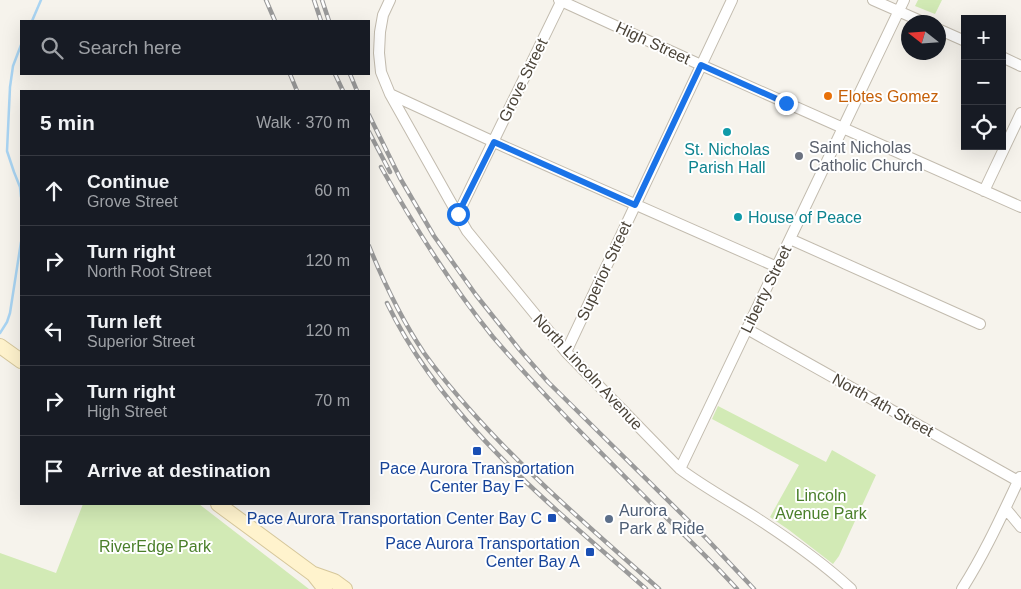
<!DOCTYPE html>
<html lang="en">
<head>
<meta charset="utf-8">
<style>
  :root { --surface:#171b24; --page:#242831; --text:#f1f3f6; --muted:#9ea1a6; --line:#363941 }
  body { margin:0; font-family:Arial,sans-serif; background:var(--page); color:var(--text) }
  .controls { position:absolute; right:15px; top:15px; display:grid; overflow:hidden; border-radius:0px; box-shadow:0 5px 20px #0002 }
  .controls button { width:45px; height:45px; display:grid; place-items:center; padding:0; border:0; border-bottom:1px solid var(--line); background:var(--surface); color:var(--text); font:25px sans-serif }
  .compass { position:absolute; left:901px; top:15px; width:45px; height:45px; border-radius:50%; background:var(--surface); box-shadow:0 5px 20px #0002; rotate:287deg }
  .stop { position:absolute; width:15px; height:15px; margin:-11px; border:4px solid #1a73e8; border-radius:50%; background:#fff }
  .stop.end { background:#1a73e8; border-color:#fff; box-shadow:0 1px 5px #0008 }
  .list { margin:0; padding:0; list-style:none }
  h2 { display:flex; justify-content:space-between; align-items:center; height:65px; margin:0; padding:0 20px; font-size:21px }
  h2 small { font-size:16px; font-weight:400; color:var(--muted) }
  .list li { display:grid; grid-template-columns:32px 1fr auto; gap:15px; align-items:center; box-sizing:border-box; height:70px; padding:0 20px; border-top:1px solid var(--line) }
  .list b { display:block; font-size:19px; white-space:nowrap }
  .list p { margin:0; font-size:16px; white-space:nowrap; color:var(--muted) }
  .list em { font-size:16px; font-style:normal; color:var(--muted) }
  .icon { flex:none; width:28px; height:28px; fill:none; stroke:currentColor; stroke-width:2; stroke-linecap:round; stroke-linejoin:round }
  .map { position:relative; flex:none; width:1021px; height:589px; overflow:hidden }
  .search { position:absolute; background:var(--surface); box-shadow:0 5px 20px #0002; left:20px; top:20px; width:350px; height:55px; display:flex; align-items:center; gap:12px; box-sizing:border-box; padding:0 18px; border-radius:0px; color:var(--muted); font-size:19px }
  .panel { position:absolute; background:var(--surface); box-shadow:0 5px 20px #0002; left:20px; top:90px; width:350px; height:415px; border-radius:0px }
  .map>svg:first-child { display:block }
  .green { fill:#d2eab5 }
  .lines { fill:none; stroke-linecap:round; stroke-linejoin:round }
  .stream { stroke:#a9d4f2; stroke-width:2.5 }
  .minor-casing { stroke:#c2bbae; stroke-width:12 }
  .secondary-casing { stroke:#d6c79b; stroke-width:16 }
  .minor { stroke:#fff; stroke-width:10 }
  .secondary { stroke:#fff3cd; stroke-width:14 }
  .rail-casing { stroke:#9a9a9a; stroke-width:4.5 }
  .rail { stroke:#fff; stroke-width:2.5; stroke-dasharray:8; stroke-linecap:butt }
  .route { stroke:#1a73e8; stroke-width:6 }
  .food-dot { fill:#e8710a; stroke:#fff; stroke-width:2 }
  .culture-dot { fill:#0f9aa8; stroke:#fff; stroke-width:2 }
  .worship-dot { fill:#6b7280; stroke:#fff; stroke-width:2 }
  .transit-dot { fill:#1a4fb4; stroke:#fff; stroke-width:2 }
  .service-dot { fill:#5c6f8a; stroke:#fff; stroke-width:2 }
  .labels { text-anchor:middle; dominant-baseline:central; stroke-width:4; stroke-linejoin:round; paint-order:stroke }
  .street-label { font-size:16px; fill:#4b4439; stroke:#fff }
  .food-label { font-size:16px; fill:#c56008; stroke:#fff; text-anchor:start }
  .worship-label { font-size:16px; fill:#5b616d; stroke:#fff; text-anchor:start }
  .culture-label { font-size:16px; fill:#0d838f; stroke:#fff }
  .transit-label { font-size:16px; fill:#164399; stroke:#fff; text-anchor:end }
  .park-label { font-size:16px; fill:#4a7f2a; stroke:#fff }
  .service-label { font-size:16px; fill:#4e5e75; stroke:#fff; text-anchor:start }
</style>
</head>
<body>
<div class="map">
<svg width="1021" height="589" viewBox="0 0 1021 589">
  <rect width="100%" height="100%" fill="#f6f3ec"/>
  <!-- green -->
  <path class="green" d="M918,0H942L935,14L915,6Z
    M718,406L826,462L832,450L876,475L839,556L833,564L789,530L770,517L799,465L712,419Z
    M83,504H199L309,589H0V553L56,573Z"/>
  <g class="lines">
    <!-- stream -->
    <path class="stream" d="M32,21L41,0
      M21,45L13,66L10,87L7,151L14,172L20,187L21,197
      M0,333L7,322L10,313L21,242"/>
    <defs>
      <path id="minor" d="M390,0L383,15L380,32L379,53L381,72L390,94L467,231L566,352L680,469C704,487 730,501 755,517C789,539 822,562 851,589
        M559,0L701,65L1021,207
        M873,0L923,22
        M938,29L965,41
        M1002,57L1021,66
        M390,94L505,147L777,267
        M984,191L1021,113
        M458,214L562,0
        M790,239L980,324
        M747,329L1018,481
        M566,352L732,0
        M680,469L904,0
        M1006,509L1021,527
        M962,589C985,553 1002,515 1020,477"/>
      <path id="secondary" d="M0,346L21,361
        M218,504L313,574L325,589
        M314,574L334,581L345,589"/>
    </defs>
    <!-- minor casing -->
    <use href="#minor" class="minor-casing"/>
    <!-- secondary casing -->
    <use href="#secondary" class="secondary-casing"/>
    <!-- minor -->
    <use href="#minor" class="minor"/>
    <!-- secondary -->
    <use href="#secondary" class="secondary"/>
    <defs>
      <path id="rail" d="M266,0L275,21
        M314,0L321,21
        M322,0L329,21
        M290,74L297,91
        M335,74L343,91
        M350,74L357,91
        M369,115L400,178L434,236L476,295L519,349L548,382L705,537L754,589
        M369,132L390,172
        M381,167C414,226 450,284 493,337C542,394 596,448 649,501C679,530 709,558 737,589
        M369,246C384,283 402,320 424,353C439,374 455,393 472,412C529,476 595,532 659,589
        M387,303C443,420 550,504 646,589"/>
    </defs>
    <!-- rail casing -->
    <use href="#rail" class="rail-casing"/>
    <!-- rail -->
    <use href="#rail" class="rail"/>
  </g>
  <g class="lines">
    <!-- route -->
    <path class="route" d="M458,214L494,142L635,205L701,65L786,103"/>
  </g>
  <!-- markers -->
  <circle class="food-dot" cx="828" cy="96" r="5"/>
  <g class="culture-dot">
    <circle cx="727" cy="132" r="5"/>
    <circle cx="738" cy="217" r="5"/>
  </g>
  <circle class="worship-dot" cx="799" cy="156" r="5"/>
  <g class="transit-dot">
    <rect x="472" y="446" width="10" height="10" rx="2.5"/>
    <rect x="547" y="513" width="10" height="10" rx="2.5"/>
    <rect x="585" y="547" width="10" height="10" rx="2.5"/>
  </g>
  <circle class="service-dot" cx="609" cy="519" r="5"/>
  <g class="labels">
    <!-- street labels -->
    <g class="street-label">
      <text transform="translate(653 43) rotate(25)">High Street</text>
      <text transform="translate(523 80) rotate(-64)">Grove Street</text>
      <text transform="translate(604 271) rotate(-65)">Superior Street</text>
      <text transform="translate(766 289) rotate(-64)">Liberty Street</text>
      <text transform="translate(588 372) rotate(47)">North Lincoln Avenue</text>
      <text transform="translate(883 405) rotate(29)">North 4th Street</text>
    </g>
    <!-- food labels -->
    <g class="food-label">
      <text x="838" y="96">Elotes Gomez</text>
    </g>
    <!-- worship labels -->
    <g class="worship-label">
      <text x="809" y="147">Saint Nicholas<tspan x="809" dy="18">Catholic Church</tspan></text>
    </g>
    <!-- culture labels -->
    <g class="culture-label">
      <text x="727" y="149">St. Nicholas<tspan x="727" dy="18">Parish Hall</tspan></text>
      <text x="748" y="217" text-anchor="start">House of Peace</text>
    </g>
    <!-- transit labels -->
    <g class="transit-label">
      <text x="477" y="468" text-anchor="middle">Pace Aurora Transportation<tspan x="477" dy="18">Center Bay F</tspan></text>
      <text x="542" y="518">Pace Aurora Transportation Center Bay C</text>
      <text x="580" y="543">Pace Aurora Transportation<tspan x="580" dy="18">Center Bay A</tspan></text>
    </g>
    <!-- park labels -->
    <g class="park-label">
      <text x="821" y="495">Lincoln<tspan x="821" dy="18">Avenue Park</tspan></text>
      <text x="155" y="546">RiverEdge Park</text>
    </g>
    <!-- service labels -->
    <g class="service-label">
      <text x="619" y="510">Aurora<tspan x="619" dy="18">Park &amp; Ride</tspan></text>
    </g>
  </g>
</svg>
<div class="controls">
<button>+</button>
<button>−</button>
<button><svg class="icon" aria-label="locate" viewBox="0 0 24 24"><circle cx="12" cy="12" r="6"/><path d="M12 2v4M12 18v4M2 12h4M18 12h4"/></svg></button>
</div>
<svg class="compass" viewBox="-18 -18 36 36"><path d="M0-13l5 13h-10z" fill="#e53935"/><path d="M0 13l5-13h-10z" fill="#9ea1a6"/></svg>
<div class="stop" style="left:458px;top:214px"></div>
<div class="stop end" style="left:786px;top:103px"></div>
<div class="search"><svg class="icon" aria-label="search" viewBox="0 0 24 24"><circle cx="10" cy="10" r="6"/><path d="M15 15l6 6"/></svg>Search here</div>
<section class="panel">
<h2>5 min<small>Walk · 370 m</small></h2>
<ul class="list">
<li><svg class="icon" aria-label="ahead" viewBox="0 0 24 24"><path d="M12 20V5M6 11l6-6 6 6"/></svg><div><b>Continue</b><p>Grove Street</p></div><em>60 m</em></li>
<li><svg class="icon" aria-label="right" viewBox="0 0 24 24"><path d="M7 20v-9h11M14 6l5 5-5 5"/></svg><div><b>Turn right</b><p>North Root Street</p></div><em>120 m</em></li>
<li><svg class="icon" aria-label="left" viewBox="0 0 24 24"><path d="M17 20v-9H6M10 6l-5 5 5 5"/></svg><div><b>Turn left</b><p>Superior Street</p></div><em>120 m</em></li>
<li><svg class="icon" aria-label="right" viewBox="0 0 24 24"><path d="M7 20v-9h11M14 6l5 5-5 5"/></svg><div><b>Turn right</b><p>High Street</p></div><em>70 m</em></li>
<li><svg class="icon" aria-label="arrive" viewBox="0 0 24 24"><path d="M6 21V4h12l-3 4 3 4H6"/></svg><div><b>Arrive at destination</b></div></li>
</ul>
</section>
</div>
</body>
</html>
